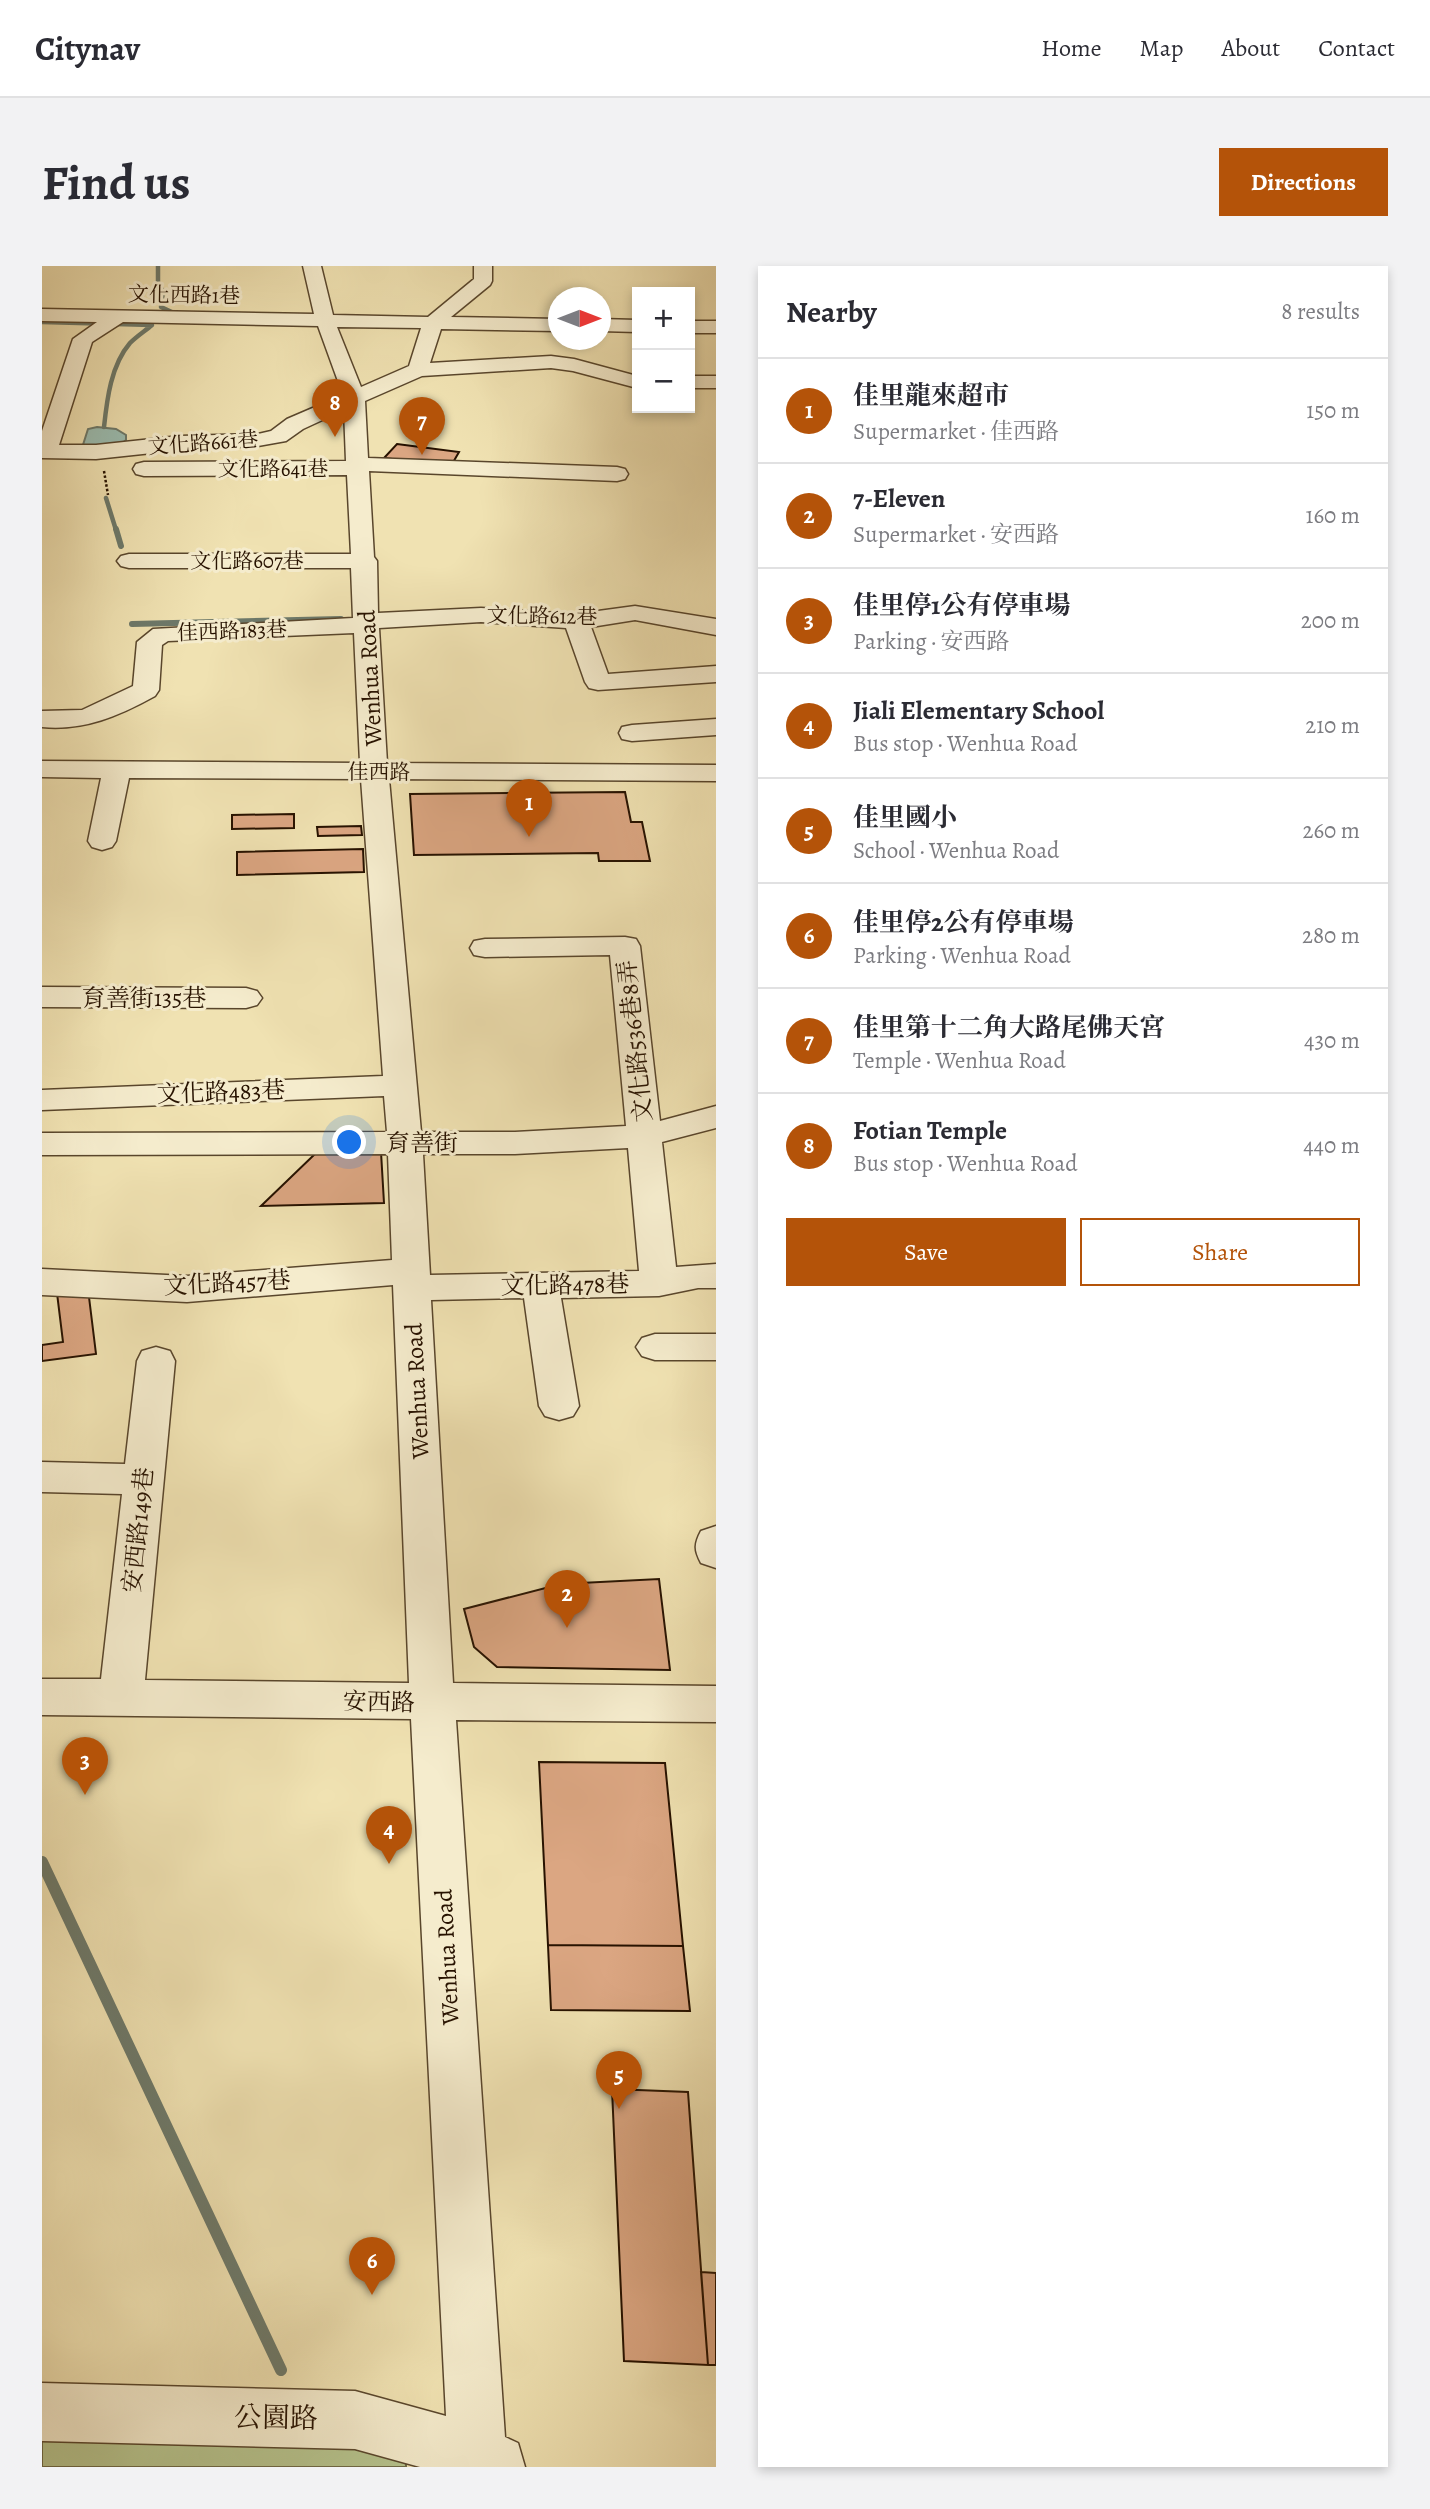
<!DOCTYPE html>
<html lang="en">
<head>
<meta charset="utf-8">
<style>
  :root { --surface:#fff; --page:#f2f2f3; --text:#2b2b33; --muted:#7c7c81; --line:#e1e1e2; --accent:#b45309 }
  body { margin:0; font-family:Alegreya,"Noto Serif TC",serif; background:var(--page); color:var(--text) }
  .controls { position:absolute; right:21px; top:21px; display:grid; overflow:hidden; border-radius:0px; box-shadow:0 4px 10px #0003 }
  .controls button { width:63px; height:63px; display:grid; place-items:center; padding:0; border:0; border-bottom:2px solid var(--line); background:var(--surface); color:var(--text); font:35px sans-serif }
  .compass { position:absolute; left:506px; top:21px; width:63px; height:63px; border-radius:50%; background:var(--surface); box-shadow:0 4px 10px #0003; rotate:90deg }
  .you { position:absolute; left:308px; top:877px; width:24px; height:24px; margin:-18px; border:5px solid #fff; border-radius:50%; background:#1a73e8; box-shadow:0 0 0 10px #1a73e833 }
  .badge { display:grid; place-items:center; width:46px; height:46px; border-radius:50%; background:var(--accent); color:#fff; font-size:23px; font-weight:700 }
  .pin { position:absolute; translate:-50% -58px; filter:drop-shadow(0 2px 4px #0008) }
  .pin::after { content:''; position:absolute; top:37px; width:24px; height:21px; background:inherit; clip-path:polygon(0 0,100% 0,50% 100%) }
  .list { margin:0; padding:0; list-style:none }
  h2 { display:flex; justify-content:space-between; align-items:center; height:91px; margin:0; padding:0 28px; font-size:30px }
  h2 small { font-size:23px; font-weight:400; color:var(--muted) }
  .list li { display:grid; grid-template-columns:46px 1fr auto; gap:21px; align-items:center; box-sizing:border-box; height:105px; padding:0 28px; border-top:2px solid var(--line) }
  .list b { display:block; font-size:26px; white-space:nowrap }
  .list p { margin:0; font-size:23px; white-space:nowrap; color:var(--muted) }
  .list em { font-size:23px; font-style:normal; color:var(--muted) }
  .actions { display:flex; gap:14px; padding:21px 28px }
  .actions a { flex:1; padding:16px 0; border:2px solid var(--accent); border-radius:0px; text-align:center; font-size:24px; color:var(--accent) }
  .actions .main { background:var(--accent); color:#fff }
  .map { position:relative; flex:none; width:674px; height:2201px; overflow:hidden; border-radius:0px }
  header { display:flex; align-items:center; gap:42px; box-sizing:border-box; height:98px; padding:0 35px; background:var(--surface); border-bottom:2px solid var(--line) }
  header strong { font-size:33px }
  nav { display:flex; gap:38px; margin-inline-start:auto; font-size:24px }
  .intro { display:flex; align-items:center; justify-content:space-between; box-sizing:border-box; height:168px; padding:0 42px }
  h1 { margin:0; font-size:49px }
  .button { padding:18px 32px; border-radius:0px; background:var(--accent); color:#fff; font-size:24px; font-weight:700 }
  main { display:flex; gap:42px; padding:0 42px }
  aside { flex:1; background:var(--surface); border-radius:0px; box-shadow:0 4px 10px #0003 }
  .map>svg:first-child { display:block }
  .green { fill:#b6c48e; stroke:#6e6b47; stroke-width:2 }
  .water { fill:#9bbdb1; stroke:#6d796a; stroke-width:2 }
  .lines { fill:none; stroke-linecap:round; stroke-linejoin:round }
  .stream-far2 { stroke:#6d796a; stroke-width:4.5 }
  .stream-far1 { stroke:#6d796a; stroke-width:6 }
  .stream { stroke:#6d796a; stroke-width:12 }
  .building { fill:#dba682; stroke:#271200; stroke-width:2 }
  .minor-casing { stroke:#59462c; stroke-width:3 }
  .path { stroke:#271200; stroke-width:2.5; stroke-dasharray:2.5 2; stroke-linecap:butt }
  .minor { fill:#f5eccd; fill-rule:evenodd }
  .labels { text-anchor:middle; dominant-baseline:central; stroke-width:6; stroke-linejoin:round; paint-order:stroke }
  .far-street-label { font-size:21px; fill:#271200; stroke:#f5eccd }
  .street-label { font-size:24px; fill:#271200; stroke:#f5eccd }
  .near-street-label { font-size:28px; fill:#271200; stroke:#f5eccd }
</style>
</head>
<body>
<header>
<strong>Citynav</strong>
<nav><a>Home</a><a>Map</a><a>About</a><a>Contact</a></nav>
</header>
<div class="intro"><h1>Find us</h1><a class="button">Directions</a></div>
<main>
<div class="map">
<svg width="674" height="2201" viewBox="0 0 674 2201">
  <rect width="100%" height="100%" fill="#f0e2b2"/>
  <filter id="stains"><feTurbulence type="fractalNoise" baseFrequency=".00286" numOctaves="4"/><feColorMatrix values="0 0 0 0 .2 0 0 0 0 .09 0 0 0 0 .02 0 0 0 .5 -.17"/></filter>
  <radialGradient id="worn" r=".72"><stop offset=".6" stop-color="#630" stop-opacity="0"/><stop offset="1" stop-color="#630" stop-opacity=".3"/></radialGradient>
  <!-- green -->
  <path class="green" d="M0,2165L333,2170L364,2198V2201H0Z"/>
  <!-- water -->
  <path class="water" d="M55,161L74,163L84,169V174L78,179L40,182L46,163Z"/>
  <g class="lines">
    <!-- stream-far2 -->
    <path class="stream-far2" d="M116,0V18L121,25L119,41L134,48
      M0,56L110,59C103,65 95,70 88,77C69,99 65,133 62,161
      M64,232L74,264"/>
    <!-- stream-far1 -->
    <path class="stream-far1" d="M74,263L79,280
      M90,358L299,353"/>
    <!-- stream -->
    <path class="stream" d="M0,1596L239,2104"/>
  </g>
  <!-- building -->
  <path class="building" d="M355,178L417,186L409,200L342,192Z
    M583,526L589,556H600L608,595H557L556,587L372,589L368,528Z
    M252,548V562L190,563V549Z
    M319,560L320,569L276,570L275,561Z
    M321,583L322,606L195,609V586Z
    M275,886H339L342,937L219,940Z
    M46,1023L54,1088L0,1095V1079L21,1076L15,1027Z
    M617,1313L628,1404L455,1401L432,1381L422,1343L519,1318Z
    M497,1496L623,1497L641,1680L506,1679Z
    M506,1679L641,1680L648,1745L509,1744Z
    M570,1823L646,1826L666,2099L582,2095Z
    M659,2006L674,2007V2099H666Z"/>
  <g class="lines">
    <defs>
      <path id="minor" d="M261,0H279L291,49L386,51L432,13V0H450V15L448,19L409,51L516,53V65L399,63L388,97L509,90L532,93L595,110V122L531,105L509,102L380,110L323,135L326,192L575,201L583,203L586,208L583,213L575,215L327,205L332,291L335,295L336,347L439,342L534,348L593,340L674,353V369L593,354L549,361L566,408L674,400V416L556,424L547,422L543,416L524,362L439,356L337,362L345,497L674,499V515L347,513L379,866H473L584,860L568,689L443,691L432,689L428,682L432,675L443,673L583,671L594,673L598,680L618,855L674,840V862L620,876L634,1001L674,998V1022H656L617,1030L519,1032L537,1140L531,1150L517,1154L503,1150L497,1140L482,1032L389,1034L411,1417L674,1420V1456L414,1454L463,2171L476,2177L483,2201H378L313,2183L0,2175V2117L313,2125L404,2150L369,1453L0,1449V1413H59L80,1228L0,1226V1196L83,1198L95,1095L100,1085L114,1081L128,1085L133,1095L103,1414L367,1417L351,1019L145,1036L0,1029V1003L145,1010L350,994L346,888L0,889V867L345,866L342,830L0,844V824L341,810L319,513L87,512L74,575L70,581L60,584L50,581L46,575L59,512L0,511V495L318,497L312,367L126,375L120,379L117,424L113,430C77,450 42,465 0,461V445L40,444L91,420L95,376L111,363L311,352L309,302H87L79,300L75,295L79,290L87,288H309L305,209L102,210L94,208L91,203L94,198L102,196L304,195L302,144L261,163L244,175L216,180L138,184L54,193L0,192V165L31,73L55,56L0,55V43L272,48ZM81,56L276,60L301,129L245,153L229,165L216,168L138,170L54,179H17L50,76ZM295,61L379,62L367,100L319,121ZM586,882L597,1005L388,1009L381,888H473Z
        M558,53L595,54V66L558,65Z
        M648,55H674V67H648Z
        M648,110H674V122H648Z
        M674,453V469L590,475L580,473L577,467L580,461L590,459Z
        M0,721L204,722L215,725L220,732L215,739L204,742L0,741Z
        M613,1068H674V1094H613L600,1090L594,1081L600,1072Z
        M674,1260V1302L659,1297C652,1284 652,1278 659,1265Z"/>
    </defs>
    <!-- minor casing -->
    <use href="#minor" class="minor-casing"/>
    <!-- path -->
    <path class="path" d="M62,205L66,229"/>
    <!-- minor -->
    <use href="#minor" class="minor"/>
  </g>
  <g class="labels">
    <!-- far-street labels -->
    <g class="far-street-label">
      <text transform="translate(142 29) rotate(1)">文化西路1巷</text>
      <text transform="translate(161 177) rotate(-4)">文化路661巷</text>
      <text x="231" y="203">文化路641巷</text>
      <text x="205" y="295">文化路607巷</text>
      <text transform="translate(500 350) rotate(1)">文化路612巷</text>
      <text transform="translate(190 365) rotate(-2)">佳西路183巷</text>
      <text x="337" y="506">佳西路</text>
    </g>
    <!-- street labels -->
    <g class="street-label">
      <text transform="translate(328 412) rotate(-93)">Wenhua Road</text>
      <text x="102" y="732">育善街135巷</text>
      <text transform="translate(593 775) rotate(-96)">文化路536巷8弄</text>
      <text transform="translate(179 826) rotate(-2)">文化路483巷</text>
      <text x="380" y="877">育善街</text>
      <text transform="translate(185 1017) rotate(-3)">文化路457巷</text>
      <text transform="translate(523 1019) rotate(-1)">文化路478巷</text>
      <text transform="translate(375 1125) rotate(-93)">Wenhua Road</text>
      <text transform="translate(96 1264) rotate(-84)">安西路149巷</text>
      <text transform="translate(337 1436) rotate(1)">安西路</text>
      <text transform="translate(405 1691) rotate(-93)">Wenhua Road</text>
    </g>
    <!-- near-street labels -->
    <g class="near-street-label">
      <text transform="translate(234 2152) rotate(1)">公園路</text>
    </g>
  </g>
  <rect width="100%" height="100%" filter="url(#stains)"/>
  <rect width="100%" height="100%" fill="url(#worn)"/>
</svg>
<div class="controls">
<button>+</button>
<button>−</button>
</div>
<svg class="compass" viewBox="-18 -18 36 36"><path d="M0-13l5 13h-10z" fill="#e53935"/><path d="M0 13l5-13h-10z" fill="#7c7c81"/></svg>
<div class="you"></div>
<div class="pin badge" style="left:487px;top:571px">1</div>
<div class="pin badge" style="left:525px;top:1362px">2</div>
<div class="pin badge" style="left:43px;top:1529px">3</div>
<div class="pin badge" style="left:347px;top:1598px">4</div>
<div class="pin badge" style="left:577px;top:1843px">5</div>
<div class="pin badge" style="left:330px;top:2029px">6</div>
<div class="pin badge" style="left:380px;top:189px">7</div>
<div class="pin badge" style="left:293px;top:171px">8</div>
</div>
<aside>
<h2>Nearby<small>8 results</small></h2>
<ul class="list">
<li><span class="badge">1</span><div><b>佳里龍來超市</b><p>Supermarket · 佳西路</p></div><em>150 m</em></li>
<li><span class="badge">2</span><div><b>7-Eleven</b><p>Supermarket · 安西路</p></div><em>160 m</em></li>
<li><span class="badge">3</span><div><b>佳里停1公有停車場</b><p>Parking · 安西路</p></div><em>200 m</em></li>
<li><span class="badge">4</span><div><b>Jiali Elementary School</b><p>Bus stop · Wenhua Road</p></div><em>210 m</em></li>
<li><span class="badge">5</span><div><b>佳里國小</b><p>School · Wenhua Road</p></div><em>260 m</em></li>
<li><span class="badge">6</span><div><b>佳里停2公有停車場</b><p>Parking · Wenhua Road</p></div><em>280 m</em></li>
<li><span class="badge">7</span><div><b>佳里第十二角大路尾佛天宮</b><p>Temple · Wenhua Road</p></div><em>430 m</em></li>
<li><span class="badge">8</span><div><b>Fotian Temple</b><p>Bus stop · Wenhua Road</p></div><em>440 m</em></li>
</ul>
<div class="actions"><a class="main">Save</a><a>Share</a></div>
</aside>
</main>
</body>
</html>
